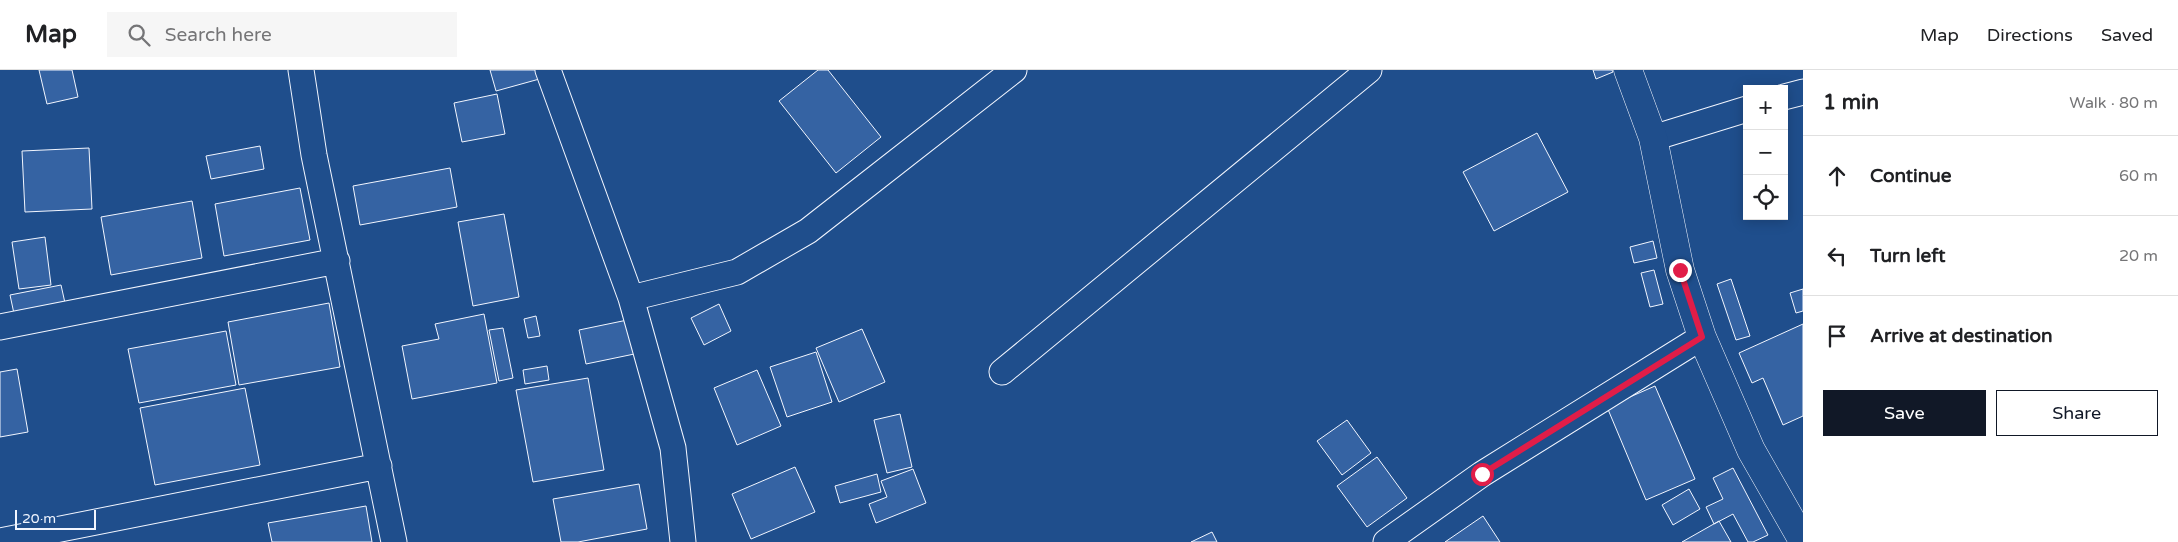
<!DOCTYPE html>
<html lang="en">
<head>
<meta charset="utf-8">
<style>
  :root { --surface:#fff; --page:#f6f6f6; --text:#202124; --muted:#757577; --line:#e0e0e0; --accent:#111827 }
  body { margin:0; font-family:"Varela Round",sans-serif; background:var(--page); color:var(--text) }
  .controls { position:absolute; right:15px; top:15px; display:grid; overflow:hidden; border-radius:0px; box-shadow:0 2px 12px #0003 }
  .controls button { width:45px; height:45px; display:grid; place-items:center; padding:0; border:0; border-bottom:1px solid var(--line); background:var(--surface); color:var(--text); font:25px sans-serif }
  .scale { position:absolute; left:15px; bottom:12px; width:81px; box-sizing:border-box; padding-left:5px; border:2px solid #f2f6ff; border-top:0; font-size:14px; line-height:18px; white-space:nowrap; color:#f2f6ff; -webkit-text-stroke:4px #1f4e8c; paint-order:stroke }
  .stop { position:absolute; width:15px; height:15px; margin:-11px; border:4px solid #e11d48; border-radius:50%; background:#fff }
  .stop.end { background:#e11d48; border-color:#fff; box-shadow:0 1px 5px #0008 }
  .list { margin:0; padding:0; list-style:none }
  h2 { display:flex; justify-content:space-between; align-items:center; height:65px; margin:0; padding:0 20px; font-size:21px }
  h2 small { font-size:16px; font-weight:400; color:var(--muted) }
  .list li { display:grid; grid-template-columns:32px 1fr auto; gap:15px; align-items:center; box-sizing:border-box; height:80px; padding:0 20px; border-top:1px solid var(--line) }
  .list b { display:block; font-size:19px; white-space:nowrap }
  .list em { font-size:16px; font-style:normal; color:var(--muted) }
  .actions { display:flex; gap:10px; padding:15px 20px }
  .actions a { flex:1; padding:11px 0; border:1px solid var(--accent); border-radius:0px; text-align:center; font-size:18px; color:var(--accent) }
  .actions .main { background:var(--accent); color:#fff }
  .icon { flex:none; width:28px; height:28px; fill:none; stroke:currentColor; stroke-width:2; stroke-linecap:round; stroke-linejoin:round }
  .map { position:relative; flex:none; width:1803px; height:472px; overflow:hidden }
  header { display:flex; align-items:center; gap:30px; box-sizing:border-box; height:70px; padding:0 25px; background:var(--surface); border-bottom:1px solid var(--line) }
  header strong { font-size:24px }
  nav { display:flex; gap:28px; margin-inline-start:auto; font-size:18px }
  .search { width:350px; height:45px; background:var(--page); display:flex; align-items:center; gap:12px; box-sizing:border-box; padding:0 18px; border-radius:0px; color:var(--muted); font-size:19px }
  main { display:flex }
  aside { flex:1; background:var(--surface) }
  .map>svg:first-child { display:block }
  .building { fill:#3563a3; stroke:#f2f6ff }
  .lines { fill:none; stroke-linecap:round; stroke-linejoin:round }
  .minor-casing { stroke:#f2f6ff; stroke-width:27 }
  .tertiary-casing { stroke:#f2f6ff; stroke-width:29 }
  .minor { stroke:#1f4e8c; stroke-width:25 }
  .tertiary { stroke:#1f4e8c; stroke-width:28 }
  .route { stroke:#e11d48; stroke-width:6 }
</style>
</head>
<body>
<header>
<strong>Map</strong>
<div class="search"><svg class="icon" aria-label="search" viewBox="0 0 24 24"><circle cx="10" cy="10" r="6"/><path d="M15 15l6 6"/></svg>Search here</div>
<nav><a>Map</a><a>Directions</a><a>Saved</a></nav>
</header>
<main>
<div class="map">
<svg width="1803" height="472" viewBox="0 0 1803 472">
  <rect width="100%" height="100%" fill="#1f4e8c"/>
  <!-- building -->
  <path class="building" d="M39,0H72L78,27L47,34Z
    M490,0H541L543,8L496,21Z
    M818,0H828L881,67L836,103L779,31Z
    M1593,0H1612L1613,2L1596,9Z
    M497,24L505,64L462,72L454,33Z
    M1537,63L1568,122L1494,161L1463,102Z
    M260,76L264,99L211,109L206,86Z
    M89,78L92,139L25,142L22,81Z
    M450,98L457,137L360,155L353,116Z
    M300,118L310,170L224,186L215,134Z
    M192,131L202,188L111,205L101,147Z
    M504,144L519,227L473,236L458,152Z
    M45,167L51,215L19,219L12,172Z
    M1653,171L1657,188L1634,193L1630,177Z
    M1654,200L1663,234L1650,237L1641,203Z
    M1731,209L1750,266L1736,270L1717,214Z
    M61,215L67,242L16,253L10,225Z
    M1803,219V241L1796,243L1790,223Z
    M329,233L340,297L239,315L228,252Z
    M719,234L731,261L704,275L691,248Z
    M484,244L497,313L412,329L402,276L439,269L435,254Z
    M536,246L540,266L528,268L524,249Z
    M637,248L644,282L586,294L579,260Z
    M1803,254V346L1783,355L1763,308L1752,313L1739,283Z
    M503,258L513,308L499,311L489,260Z
    M862,259L885,312L839,332L816,278Z
    M226,261L236,315L139,333L128,279Z
    M816,282L832,332L787,347L770,297Z
    M547,296L549,310L525,314L523,300Z
    M17,299L28,362L0,367V302Z
    M757,300L781,356L737,375L714,318Z
    M588,308L604,400L533,412L516,320Z
    M1655,316L1695,409L1646,430L1607,337Z
    M245,318L260,395L155,415L140,338Z
    M900,344L912,397L887,403L874,350Z
    M1347,350L1371,383L1342,405L1317,371Z
    M1377,387L1407,428L1367,457L1337,416Z
    M795,397L815,442L751,469L732,424Z
    M1733,398L1768,465L1753,472H1748L1733,444L1714,454L1706,437L1723,429L1713,408Z
    M913,399L926,433L876,453L869,434L887,427L881,411Z
    M877,404L881,422L840,433L835,416Z
    M639,414L647,459L578,472H561L553,429Z
    M1689,419L1700,439L1673,455L1662,435Z
    M366,436L372,472H272L268,453Z
    M1483,446L1500,472H1445Z
    M1719,451L1731,472H1682Z
    M1212,462L1217,472H1191Z"/>
  <g class="lines">
    <defs>
      <path id="minor" d="M301,0L314,85L394,472
        M548,0L631,228L673,378L683,472
        M1784,27L1803,22
        M1653,68L1747,39
        M631,228L737,202L808,161L1014,0
        M0,257L337,191
        M1002,302L1369,0
        M0,471L379,396
        M1386,472L1482,404L1702,267"/>
      <path id="tertiary" d="M1628,0L1653,68L1680,200L1702,267L1751,380L1803,471"/>
    </defs>
    <!-- minor casing -->
    <use href="#minor" class="minor-casing"/>
    <!-- tertiary casing -->
    <use href="#tertiary" class="tertiary-casing"/>
    <!-- minor -->
    <use href="#minor" class="minor"/>
    <!-- tertiary -->
    <use href="#tertiary" class="tertiary"/>
  </g>
  <g class="lines">
    <!-- route -->
    <path class="route" d="M1482,404L1702,267L1680,200"/>
  </g>
</svg>
<div class="controls">
<button>+</button>
<button>−</button>
<button><svg class="icon" aria-label="locate" viewBox="0 0 24 24"><circle cx="12" cy="12" r="6"/><path d="M12 2v4M12 18v4M2 12h4M18 12h4"/></svg></button>
</div>
<div class="scale">20 m</div>
<div class="stop" style="left:1482px;top:404px"></div>
<div class="stop end" style="left:1680px;top:200px"></div>
</div>
<aside>
<h2>1 min<small>Walk · 80 m</small></h2>
<ul class="list">
<li><svg class="icon" aria-label="ahead" viewBox="0 0 24 24"><path d="M12 20V5M6 11l6-6 6 6"/></svg><div><b>Continue</b></div><em>60 m</em></li>
<li><svg class="icon" aria-label="left" viewBox="0 0 24 24"><path d="M17 20v-9H6M10 6l-5 5 5 5"/></svg><div><b>Turn left</b></div><em>20 m</em></li>
<li><svg class="icon" aria-label="arrive" viewBox="0 0 24 24"><path d="M6 21V4h12l-3 4 3 4H6"/></svg><div><b>Arrive at destination</b></div></li>
</ul>
<div class="actions"><a class="main">Save</a><a>Share</a></div>
</aside>
</main>
</body>
</html>
